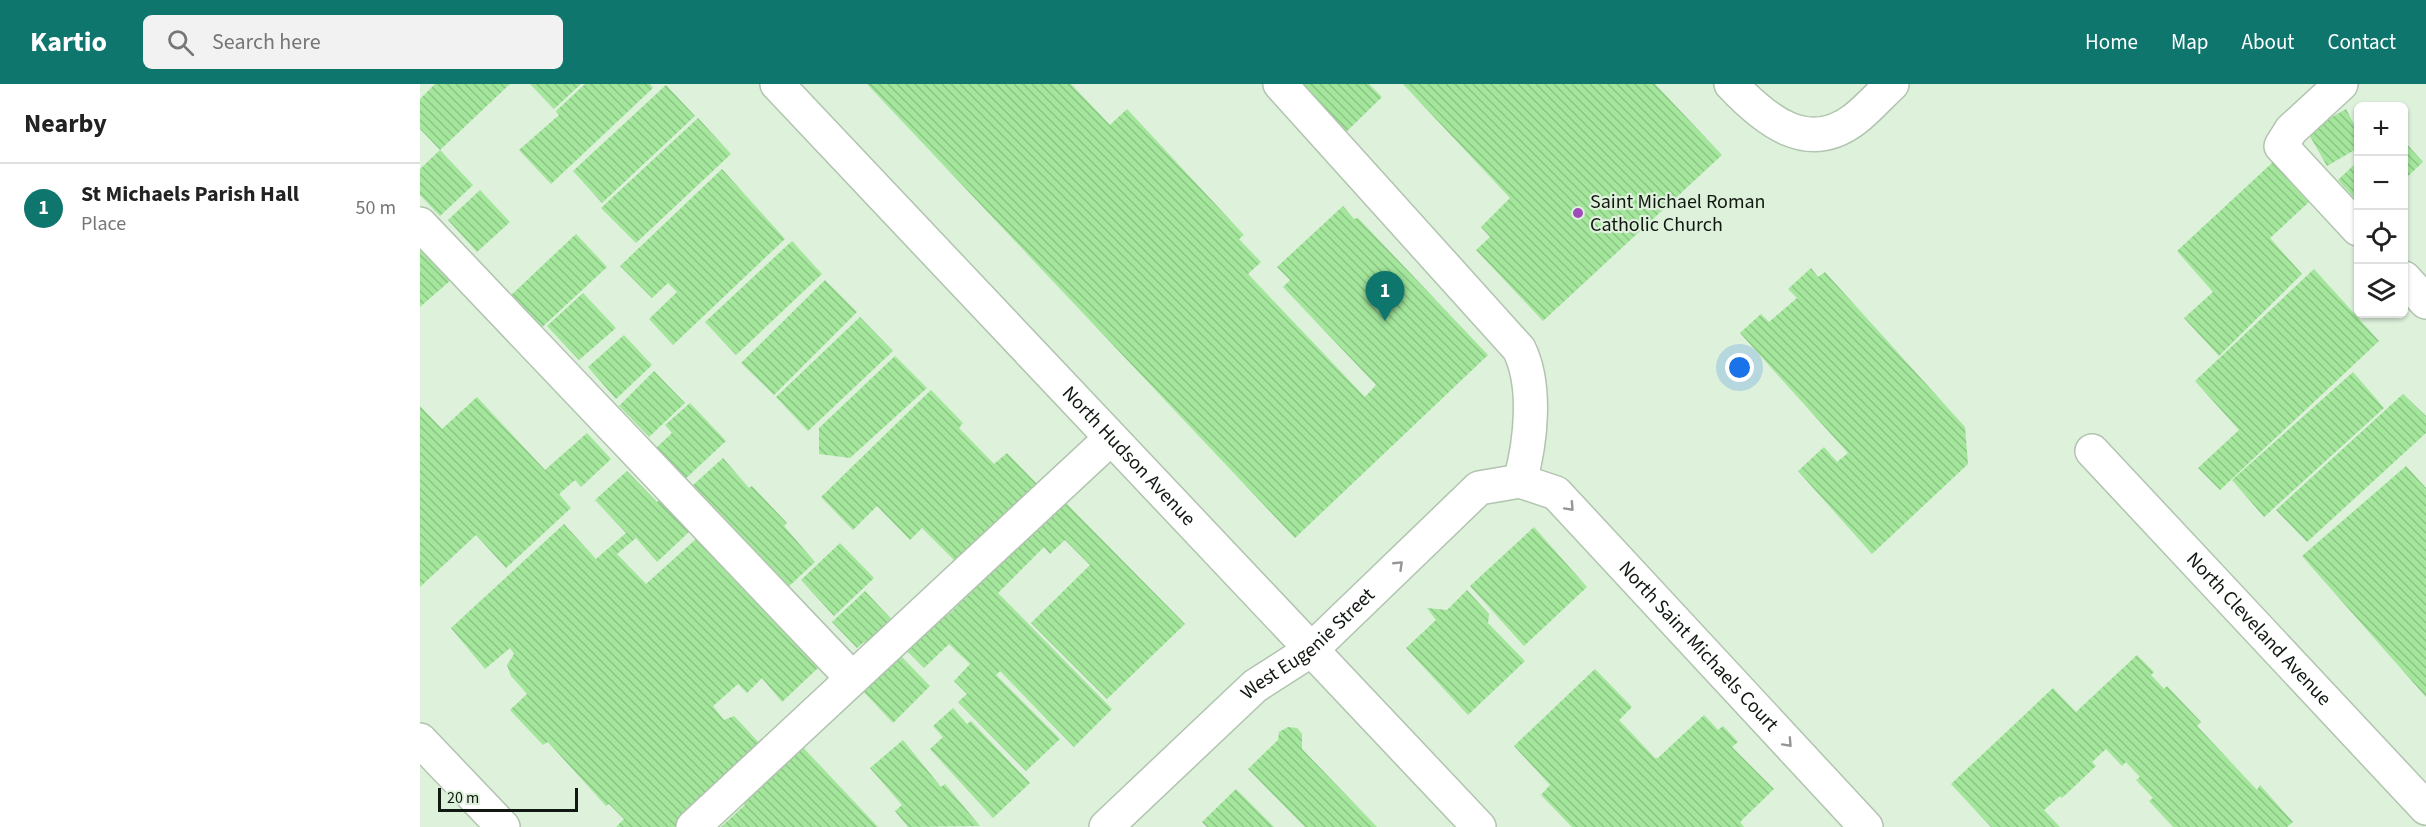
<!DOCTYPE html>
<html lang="en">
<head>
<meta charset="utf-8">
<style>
  :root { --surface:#fff; --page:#f2f2f2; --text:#222; --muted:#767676; --line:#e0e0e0; --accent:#0f766e }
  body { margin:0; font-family:"Source Sans 3",sans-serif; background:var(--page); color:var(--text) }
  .controls { position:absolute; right:18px; top:18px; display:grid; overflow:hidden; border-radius:9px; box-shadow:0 2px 4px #0004 }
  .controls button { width:54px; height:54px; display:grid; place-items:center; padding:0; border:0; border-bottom:2px solid var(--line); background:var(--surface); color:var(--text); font:30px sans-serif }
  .scale { position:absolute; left:18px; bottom:15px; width:140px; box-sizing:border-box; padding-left:6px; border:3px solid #111811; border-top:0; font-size:16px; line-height:21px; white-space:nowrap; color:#111811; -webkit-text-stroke:4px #ddf1db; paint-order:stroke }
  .you { position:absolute; left:1320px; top:284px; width:21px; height:21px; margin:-15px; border:4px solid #fff; border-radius:50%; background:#1a73e8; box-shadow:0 0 0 9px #1a73e833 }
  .badge { display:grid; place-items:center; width:39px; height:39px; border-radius:50%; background:var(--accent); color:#fff; font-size:20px; font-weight:700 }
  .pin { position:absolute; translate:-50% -50px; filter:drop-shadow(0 2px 3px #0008) }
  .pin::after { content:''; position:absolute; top:32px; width:21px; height:18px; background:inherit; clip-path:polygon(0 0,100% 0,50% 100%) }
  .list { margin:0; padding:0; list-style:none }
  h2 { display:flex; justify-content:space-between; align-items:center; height:78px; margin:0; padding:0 24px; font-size:26px }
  h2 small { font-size:20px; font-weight:400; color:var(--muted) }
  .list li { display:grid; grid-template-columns:39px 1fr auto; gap:18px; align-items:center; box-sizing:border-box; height:90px; padding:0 24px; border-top:2px solid var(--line) }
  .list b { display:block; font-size:22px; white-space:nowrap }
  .list p { margin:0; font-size:20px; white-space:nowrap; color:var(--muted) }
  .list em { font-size:20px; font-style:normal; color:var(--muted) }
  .icon { flex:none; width:33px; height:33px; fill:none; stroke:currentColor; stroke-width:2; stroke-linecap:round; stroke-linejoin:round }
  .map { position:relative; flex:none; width:2006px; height:743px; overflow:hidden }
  header { display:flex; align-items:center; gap:36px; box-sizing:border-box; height:84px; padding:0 30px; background:var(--accent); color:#fff }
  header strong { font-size:28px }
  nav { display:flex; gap:33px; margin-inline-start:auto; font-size:21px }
  .search { width:420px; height:54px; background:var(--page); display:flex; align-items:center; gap:15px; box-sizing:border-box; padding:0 21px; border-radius:9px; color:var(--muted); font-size:22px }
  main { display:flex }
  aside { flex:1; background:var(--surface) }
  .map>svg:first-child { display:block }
  .building { fill:url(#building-back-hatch) }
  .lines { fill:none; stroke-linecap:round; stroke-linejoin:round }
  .minor-casing { stroke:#b1c4af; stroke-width:36 }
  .minor { stroke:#fff; stroke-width:33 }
  .oneway { stroke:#949794 }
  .poi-dot { fill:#9f4cbb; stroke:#ddf1db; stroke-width:2 }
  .labels { text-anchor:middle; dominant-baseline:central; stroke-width:4.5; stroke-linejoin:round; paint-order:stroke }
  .poi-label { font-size:20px; fill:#111811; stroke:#ddf1db; text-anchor:start }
  .street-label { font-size:20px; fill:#111811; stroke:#ddf1db }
</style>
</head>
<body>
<header>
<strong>Kartio</strong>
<div class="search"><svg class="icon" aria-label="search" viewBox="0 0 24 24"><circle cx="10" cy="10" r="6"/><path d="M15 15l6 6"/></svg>Search here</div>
<nav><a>Home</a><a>Map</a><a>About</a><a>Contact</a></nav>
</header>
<main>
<aside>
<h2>Nearby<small></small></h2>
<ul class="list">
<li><span class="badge">1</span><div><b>St Michaels Parish Hall</b><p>Place</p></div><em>50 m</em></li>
</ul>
</aside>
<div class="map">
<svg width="2006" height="743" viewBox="0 0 2006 743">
  <defs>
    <pattern id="building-back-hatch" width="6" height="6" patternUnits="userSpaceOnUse" patternTransform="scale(1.5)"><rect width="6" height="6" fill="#a3e69c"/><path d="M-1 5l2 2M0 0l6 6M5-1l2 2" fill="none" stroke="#8bc585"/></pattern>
  </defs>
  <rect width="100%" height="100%" fill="#ddf1db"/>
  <!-- building -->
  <path class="building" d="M15,0H90L20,66L0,45V15Z
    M110,0H161L134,25Z
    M165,0H230L233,4L131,100L99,66L139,31L136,27Z
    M447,0H651L690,41L707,25L824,151L819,155L841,178L828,190L945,313L956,301L863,203L870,196L857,183L923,122L934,135L938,134L1068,271L875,454Z
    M877,0H949L962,13L924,50Z
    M983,0H1235L1302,71L1123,237L1056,166L1070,153L1061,143L1090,114Z
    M246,1L275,32L182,119L153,87Z
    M1926,25L1938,48V64L1907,82L1887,47Z
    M278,34L311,70L216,159L181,124Z
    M1984,57L2003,78L1984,96Z
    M20,66L53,101L20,132L0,111V85Z
    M1938,77V118L1918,96Z
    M1853,78L1889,118L1850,154L1882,190L1799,272L1764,234L1793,208L1757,167Z
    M302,85L365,155L253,261L229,235L257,208L248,199L232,214L200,182Z
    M60,106L90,138L57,168L28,136Z
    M156,150L187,183L118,247L88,214Z
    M372,157L402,190L316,271L285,238Z
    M0,160L31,196L0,223Z
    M1391,184L1398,193L1405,188L1545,343L1548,380L1452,470L1378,387L1404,363L1417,378L1428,369L1320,249L1341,230L1349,238L1377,214L1368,205Z
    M1894,185L1959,257L1800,406L1778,384L1819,346L1775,297Z
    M405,196L437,228L354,311L321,279Z
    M163,209L196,244L159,276L127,242Z
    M440,233L473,267L388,347L356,313Z
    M204,251L232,281L196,315L168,283Z
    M475,272L507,304L430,374L399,370V344Z
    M234,287L265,319L229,353L199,322Z
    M1933,288L1964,324L1844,433L1812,396Z
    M511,306L543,339L539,344L574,380L587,369L622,405L541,483L502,444L490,456L457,422L433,446L401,413Z
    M1983,310L2006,332V349L1887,458L1856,426Z
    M57,313L125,386L167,349L191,375L161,403L155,396L139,410L151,424L86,484L56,451L0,503V322L22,345Z
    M270,319L306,357L263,397L235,365L252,349L245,341Z
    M303,374L329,404L332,402L367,439L364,442L395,478L365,506L301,430L298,432L272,402Z
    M1986,382L2006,404V613L1882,472Z
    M207,387L237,418L242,414L270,447L237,478L216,454L197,470L226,500L277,454L398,584L362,618L342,594L327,609L318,600L293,622L304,636L314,632L344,664L259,743H196L204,735L189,720L186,722L128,658L123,661L90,626L107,610L91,592L87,581L94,570L90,564L65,585L31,544L144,440L176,475L206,449L175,416Z
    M639,412L765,540L687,615L611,539L670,481L645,456L630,470L624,463L578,509L692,625L654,663L580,587L576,591L640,655L606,687L538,618L547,610L534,597L550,580L529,560L504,584L482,562L522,524L528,531L566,494L561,488Z
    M1114,443L1167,503L1104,562L1050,502Z
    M420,459L454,494L414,532L381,496Z
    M1047,506L1069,530L1068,539L1105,577L1048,631L986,564L1016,536L1007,524L1027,526Z
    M445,507L475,539L448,562L444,558L437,564L412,538Z
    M476,567L510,602L473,639L440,604Z
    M1717,571L1734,588L1731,591L1744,605L1747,602L1781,638L1777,642L1837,706L1840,701L1873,738L1867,743H1753L1729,717L1733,714L1716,696L1720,693L1706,678L1702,682L1686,665L1672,678L1676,682L1642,714L1640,712L1624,726L1640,743H1571L1531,700L1633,604L1656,628Z
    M1175,585L1212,623L1199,636L1235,674H1238L1284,631L1298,646L1303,642L1318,658L1312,663L1354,705L1320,738L1324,743H1152L1121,711L1130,701L1094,662Z
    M533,624L547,640L551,637L610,699L573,734L510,665L523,653L513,642Z
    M868,643L877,644L882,650V665L957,743H885L828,685L858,656L859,648Z
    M483,656L521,703L525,700L560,742L488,743L475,727L482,721L450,684Z
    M377,657L458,743H301L325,721L318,713Z
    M816,705L854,743H787L782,738Z"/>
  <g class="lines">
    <defs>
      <g id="minor">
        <path id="s1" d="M357,0L1059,743"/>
        <path d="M860,0L1099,265C1117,301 1111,358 1100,397"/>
        <path d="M1311,0C1344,35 1387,72 1435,35C1448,25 1460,11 1472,0"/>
        <path d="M1921,0L1871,46L1861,62L1938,145"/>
        <path d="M0,140L431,593"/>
        <path d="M1984,194L2006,218"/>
        <path id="s2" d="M1672,367L2006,724"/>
        <path d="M0,656L83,743"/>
        <path d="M273,743L691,354"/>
        <path id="s3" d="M686,743L835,602L891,566L1059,404L1100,397L1136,409L1446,743"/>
      </g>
    </defs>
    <!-- minor casing -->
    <use href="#minor" class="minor-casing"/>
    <!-- minor -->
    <use href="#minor" class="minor"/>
  </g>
  <!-- one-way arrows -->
  <defs><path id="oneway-chevron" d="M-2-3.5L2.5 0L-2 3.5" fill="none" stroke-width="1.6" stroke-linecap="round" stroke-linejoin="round" transform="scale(1.5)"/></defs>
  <g class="oneway">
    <use href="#oneway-chevron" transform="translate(1150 423) rotate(47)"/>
    <use href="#oneway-chevron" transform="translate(979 481) rotate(-44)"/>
    <use href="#oneway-chevron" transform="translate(1368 659) rotate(47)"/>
  </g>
  <!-- markers -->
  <circle class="poi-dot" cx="1158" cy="129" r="6"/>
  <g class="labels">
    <!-- poi labels -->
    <g class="poi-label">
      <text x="1170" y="118">Saint Michael Roman<tspan x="1170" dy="23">Catholic Church</tspan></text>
    </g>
    <!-- street labels -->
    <g class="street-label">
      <text stroke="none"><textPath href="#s1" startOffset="512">North Hudson Avenue</textPath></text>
      <text stroke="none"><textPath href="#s2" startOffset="244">North Cleveland Avenue</textPath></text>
      <text stroke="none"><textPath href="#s3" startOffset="273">West Eugenie Street</textPath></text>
      <text stroke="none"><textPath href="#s3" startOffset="794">North Saint Michaels Court</textPath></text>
    </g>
  </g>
</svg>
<div class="controls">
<button>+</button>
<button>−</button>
<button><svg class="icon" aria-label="locate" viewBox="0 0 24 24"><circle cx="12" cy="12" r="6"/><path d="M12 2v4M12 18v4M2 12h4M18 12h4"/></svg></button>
<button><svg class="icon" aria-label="layers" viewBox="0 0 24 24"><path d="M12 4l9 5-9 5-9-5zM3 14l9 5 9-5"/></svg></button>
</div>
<div class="scale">20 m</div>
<div class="you"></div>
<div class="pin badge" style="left:965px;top:237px">1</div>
</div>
</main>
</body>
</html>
